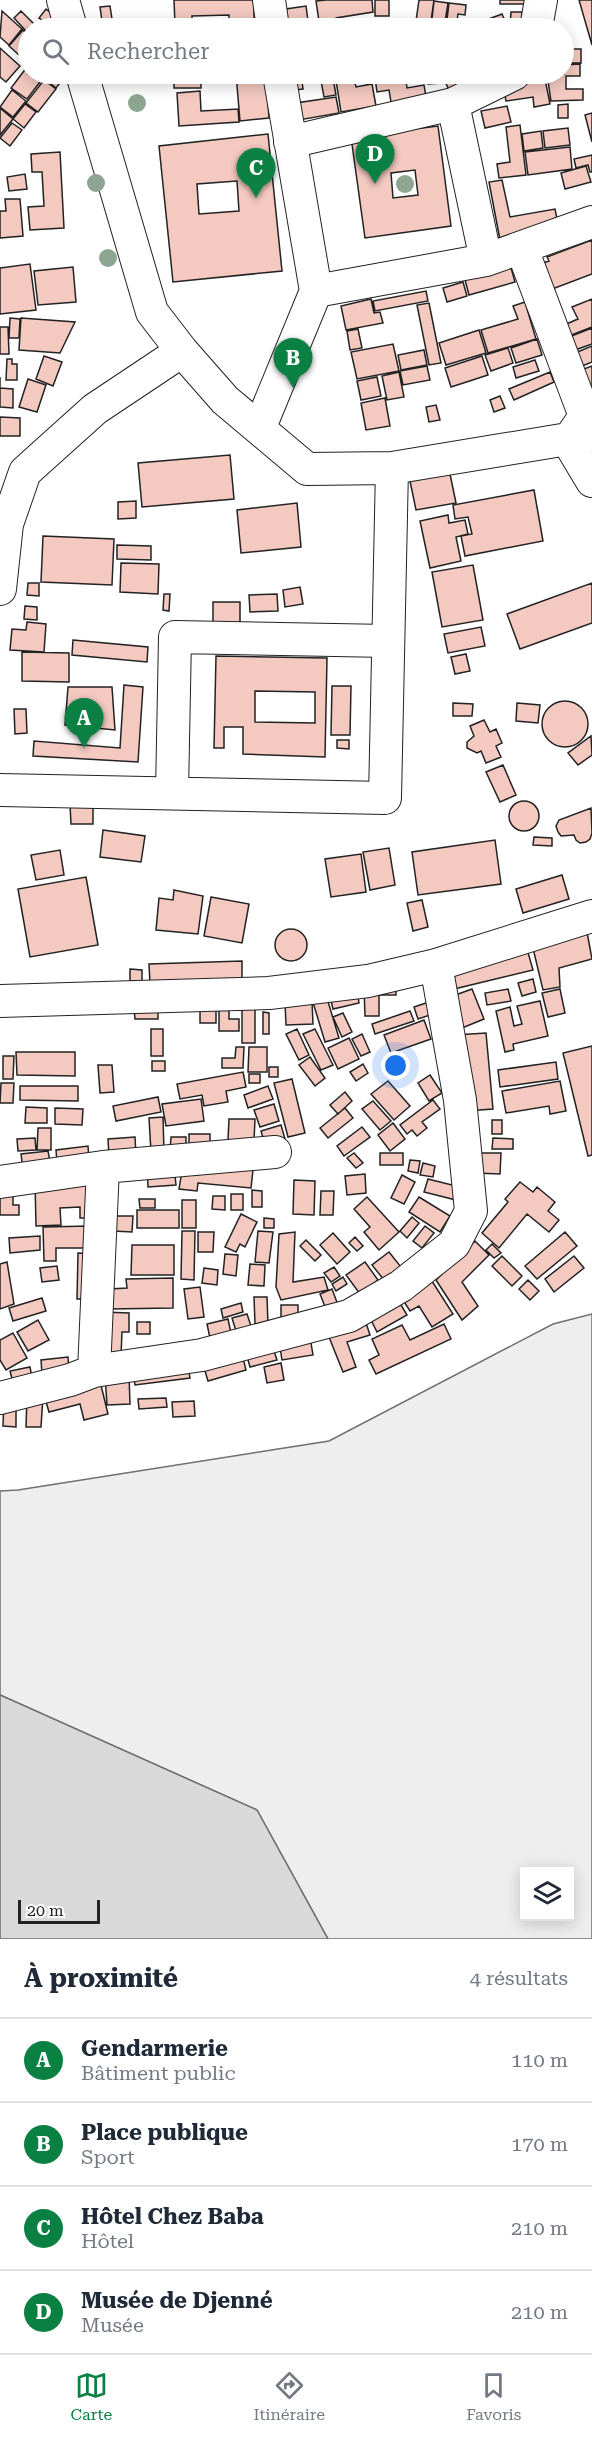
<!DOCTYPE html>
<html lang="fr">
<head>
<meta charset="utf-8">
<style>
  :root { --surface:#fff; --page:#f6f6f7; --text:#1f2937; --muted:#747a83; --line:#e0e1e3; --accent:#0b8043 }
  body { margin:0; font-family:"Roboto Serif",serif; background:var(--page); color:var(--text) }
  .controls { position:absolute; right:18px; bottom:18px; display:grid; overflow:hidden; border-radius:0px; box-shadow:0 3px 15px #0003 }
  .controls button { width:54px; height:54px; display:grid; place-items:center; padding:0; border:0; border-bottom:2px solid var(--line); background:var(--surface); color:var(--text); font:30px sans-serif }
  .scale { position:absolute; left:18px; bottom:15px; width:82px; box-sizing:border-box; padding-left:6px; border:3px solid #222; border-top:0; font-size:16px; line-height:21px; white-space:nowrap; color:#222; -webkit-text-stroke:4px #fff; paint-order:stroke }
  .you { position:absolute; left:396px; top:1066px; width:21px; height:21px; margin:-15px; border:4px solid #fff; border-radius:50%; background:#1a73e8; box-shadow:0 0 0 9px #1a73e833 }
  .badge { display:grid; place-items:center; width:39px; height:39px; border-radius:50%; background:var(--accent); color:#fff; font-size:20px; font-weight:700 }
  .pin { position:absolute; translate:-50% -50px; filter:drop-shadow(0 2px 3px #0008) }
  .pin::after { content:''; position:absolute; top:32px; width:21px; height:18px; background:inherit; clip-path:polygon(0 0,100% 0,50% 100%) }
  .list { margin:0; padding:0; list-style:none }
  h2 { display:flex; justify-content:space-between; align-items:center; height:78px; margin:0; padding:0 24px; font-size:26px }
  h2 small { font-size:20px; font-weight:400; color:var(--muted) }
  .list li { display:grid; grid-template-columns:39px 1fr auto; gap:18px; align-items:center; box-sizing:border-box; height:84px; padding:0 24px; border-top:2px solid var(--line) }
  .list b { display:block; font-size:22px; white-space:nowrap }
  .list p { margin:0; font-size:20px; white-space:nowrap; color:var(--muted) }
  .list em { font-size:20px; font-style:normal; color:var(--muted) }
  .icon { flex:none; width:33px; height:33px; fill:none; stroke:currentColor; stroke-width:2; stroke-linecap:round; stroke-linejoin:round }
  .map { position:relative; flex:none; width:592px; height:1939px; overflow:hidden }
  .search { position:absolute; background:var(--surface); box-shadow:0 3px 15px #0003; left:18px; right:18px; top:18px; height:66px; display:flex; align-items:center; gap:15px; box-sizing:border-box; padding:0 21px; border-radius:33px; color:var(--muted); font-size:22px }
  .sheet { height:414px; background:var(--surface) }
  nav { display:flex; justify-content:space-around; align-items:center; box-sizing:border-box; height:84px; border-top:2px solid var(--line); background:var(--surface); font-size:16px; color:var(--muted) }
  nav a { display:grid; justify-items:center; gap:3px }
  nav .on { color:var(--accent) }
  .map>svg:first-child { display:block }
  .green { fill:#eee; stroke:#6f6f6f; stroke-width:1.5; fill-rule:evenodd }
  .water { fill:#d9d9d9; stroke:#6f6f6f; stroke-width:1.5 }
  .building { fill:#f3c9c0; stroke:#222; stroke-width:1.5; fill-rule:evenodd }
  .lines { fill:none; stroke-linecap:round; stroke-linejoin:round }
  .minor-casing { stroke:#222; stroke-width:34 }
  .minor { stroke:#fff; stroke-width:32 }
  .tree { fill:#8da692 }
</style>
</head>
<body>
<div class="map">
<svg width="592" height="1939" viewBox="0 0 592 1939">
  <rect width="100%" height="100%" fill="#fff"/>
  <!-- green -->
  <path class="green" d="M592,1314V1939H328L257,1810L0,1695V1491L18,1490L329,1441L553,1324ZM524,1872H570V1916H524Z"/>
  <!-- water -->
  <path class="water" d="M0,1695L257,1810L328,1939H0Z"/>
  <!-- building -->
  <path class="building" d="M174,0H254V28H229V15L192,16V24L175,25Z
    M326,0H372L373,12L336,18L337,27L320,28L316,1Z
    M375,0H389V16H375Z
    M419,0H434L430,28H397L398,19L416,21Z
    M500,0H536V4H500Z
    M579,0H592V45Z
    M434,1L448,3L444,28H431Z
    M449,3L466,5L465,15L458,14L456,28H446Z
    M110,6L112,19L102,21L100,7Z
    M306,6L309,28H289L286,9Z
    M46,9L60,20L54,28L39,18Z
    M2,11L22,29L9,45L0,37Z
    M21,11L35,25L28,28L27,32L14,18Z
    M511,12H522L521,26H510Z
    M502,14L508,28H489L486,20Z
    M23,30L28,35V63L9,46Z
    M0,48L20,66L6,82L0,77Z
    M564,49H581V63H564Z
    M580,64V76H566V89H583V100L551,101L547,74H564V65Z
    M27,67L28,74H36L43,78L27,99L11,88Z
    M49,74H67L56,88L45,79Z
    M174,74H201V88H174Z
    M236,74H266L269,118L240,121Z
    M292,74H325L326,77L302,81L303,89L295,90Z
    M335,74H353L356,87L372,84L376,106L341,112Z
    M402,74H405L407,88L424,85L427,102L392,108L389,90L377,92L375,78Z
    M426,74H441L442,83L428,84Z
    M442,74H482L451,95Z
    M333,78L336,95L324,97L321,81Z
    M545,79L550,104L534,107L533,97L506,101L503,86Z
    M44,80L56,89L38,112L26,103Z
    M12,90L26,101L13,117L0,107Z
    M200,91L201,111L238,109L239,122L179,126L177,93Z
    M336,97L339,113L299,120L296,103Z
    M25,104L36,112L24,128L13,119Z
    M568,104V118H558V105Z
    M507,106L511,122L485,128L481,111Z
    M0,108L13,119L0,135Z
    M592,113V142L585,115Z
    M12,123L22,130L10,146L0,138Z
    M520,125L526,175L499,178L497,164L510,162L506,127Z
    M438,126L451,226L365,238L351,137ZM415,170L418,195L393,198L391,173Z
    M568,128L570,145L545,148L543,131Z
    M541,131L543,148L524,151L522,134Z
    M268,134L282,271L173,282L159,146ZM237,181L239,211L199,214L197,184Z
    M570,147L572,169L528,175L525,152Z
    M60,152L64,228L30,230L28,207L44,206L42,172H32L31,154Z
    M592,155V172H590L588,165L576,168L574,159Z
    M586,166L591,182L565,189L561,173Z
    M25,174L27,189L9,191L7,177Z
    M502,180L510,217L555,209L559,228L500,240L489,182Z
    M5,199H20L23,236L0,238V211H6Z
    M592,240V274L547,291L537,265L549,261L547,257Z
    M30,264L36,310L0,314V268Z
    M510,264L515,282L469,295L464,276Z
    M73,267L76,302L38,305L34,271Z
    M463,282L467,296L447,302L443,288Z
    M426,291L428,301L375,311L373,301Z
    M371,299L374,313L380,312L383,323L346,330L341,306Z
    M592,299V327L569,336L564,325L578,319L572,307Z
    M525,302L536,339L488,353L481,330L518,319L513,306Z
    M429,303L441,363L429,365L417,305Z
    M10,318L20,319L19,338H9Z
    M21,318L75,322L60,353L19,350Z
    M0,327H8L9,354H0Z
    M592,328V344L575,350L569,337Z
    M358,329L362,348L350,350L347,331Z
    M479,330L486,353L446,365L439,343Z
    M537,339L542,355L516,363L511,348Z
    M393,344L399,371L357,379L351,352Z
    M592,346V362L580,367L575,353Z
    M508,348L513,363L491,371L485,355Z
    M424,350L427,365L401,370L398,355Z
    M44,356L62,362L53,386L36,379Z
    M482,356L488,375L451,387L445,368Z
    M7,359H12V364H17V380H6Z
    M535,360L539,371L516,378L513,367Z
    M427,366L430,380L403,385L400,371Z
    M592,366V390L584,369Z
    M399,372L404,397L387,400L382,376Z
    M550,372L554,382L514,400L509,389Z
    M0,377V388L13,389V408L0,407Z
    M377,377L381,396L361,400L357,381Z
    M28,379L46,385L37,412L19,407Z
    M500,396L505,408L494,412L490,400Z
    M385,398L390,426L366,430L361,403Z
    M436,405L440,420L429,422L426,407Z
    M0,417L20,418V436H0Z
    M230,455L234,499L142,507L138,463Z
    M450,474L456,503L416,510L410,481Z
    M534,490L543,541L465,556L461,536L472,534L468,517L455,519L453,505Z
    M136,501V518L118,519V502Z
    M297,503L301,547L241,553L237,510Z
    M448,515L449,523L465,520L468,534L456,537L461,561L430,568L420,521Z
    M43,536L114,539L112,585L41,582Z
    M117,545L151,546V560L117,559Z
    M121,563L159,564L158,594L120,592Z
    M473,565L483,620L442,627L432,572Z
    M28,583H39V596L27,595Z
    M592,583V623L520,649L507,614Z
    M300,587L303,604L285,607L283,590Z
    M164,594H170L169,611L163,610Z
    M277,594L278,611L250,612L249,595Z
    M213,602H240V628L213,627Z
    M25,606L37,607V620L24,619Z
    M27,622L46,624L44,652L10,650L12,629L26,630Z
    M481,627L485,646L448,653L444,634Z
    M73,640L148,647L147,662L72,655Z
    M22,652L69,653V682L22,681Z
    M466,654L470,671L455,674L451,657Z
    M216,656L327,658L325,757L243,754V727H224V748H214ZM255,691L315,692V723L255,722Z
    M124,685L143,687L138,762L33,756L34,741L120,748Z
    M332,686H351L350,735H331Z
    M68,687H112L115,730L65,725Z
    M542 724a23 23 0 1 1 46 0a23 23 0 1 1-46 0Z
    M453,703L473,704L472,716H453Z
    M517,703L540,705L538,723L516,721Z
    M14,709H26L27,733L15,734Z
    M484,720L490,732L496,729L502,743L496,746L501,757L486,763L481,751L477,753L467,748V742L474,736L470,726Z
    M591,736L592,755L578,765L568,753Z
    M337,740H349V749L337,748Z
    M503,765L516,795L500,802L486,772Z
    M509 816a15 15 0 1 1 30 0a15 15 0 1 1-30 0Z
    M70,805H93V824H71Z
    M591,808L592,833L590,839L586,842L580,843L576,840L574,835L561,836L558,832L556,826L559,820Z
    M103,830L145,836L141,862L100,857Z
    M534,837L552,838V846L533,845Z
    M495,840L501,884L418,895L412,852Z
    M389,848L395,885L370,890L363,852Z
    M60,850L64,875L36,880L31,855Z
    M361,854L366,892L331,897L325,859Z
    M562,875L569,899L523,913L516,889Z
    M86,877L98,945L30,957L18,889Z
    M174,890L203,896L198,934L156,930L159,898L173,900Z
    M211,897L249,904L242,943L204,936Z
    M422,900L428,927L413,931L407,903Z
    M275 945a16 16 0 1 1 32 0a16 16 0 1 1-32 0Z
    M587,932L592,959L559,968L560,987L543,990L532,944Z
    M527,949L533,970L454,989L448,969Z
    M242,961V982L150,984L149,964Z
    M130,969L142,970V981H130Z
    M533,979L536,992L522,996L518,983Z
    M364,988H396V995H379V1016H365Z
    M472,989L484,1019L462,1028L450,997Z
    M508,989L511,1001L487,1005L485,993Z
    M560,989L565,1013L548,1017L542,993Z
    M357,990L359,1003L333,1009L330,996Z
    M326,995L339,1038L325,1042L312,999Z
    M435,1000L439,1012L418,1019L414,1007Z
    M242,1001H255V1043H242Z
    M312,1001L313,1024L286,1025L285,1002Z
    M540,1001L548,1036L513,1044L514,1050L505,1052L496,1011L510,1007L514,1026L522,1024L517,1006Z
    M229,1004V1019H239V1031H219V1005Z
    M200,1006H216V1023H200Z
    M134,1008H158V1019H135Z
    M410,1011L414,1021L375,1034L372,1024Z
    M263,1012L269,1013V1034H263Z
    M343,1013L352,1032L342,1037L333,1017Z
    M424,1020L431,1039L391,1053L384,1035Z
    M151,1029H163V1056H151Z
    M297,1029L309,1055L299,1060L286,1034Z
    M315,1029L333,1065L321,1070L303,1034Z
    M486,1033L493,1109L466,1111L455,1035Z
    M362,1034L370,1052L361,1056L352,1039Z
    M349,1038L359,1059L338,1069L328,1048Z
    M592,1046V1155L588,1156L563,1053Z
    M236,1047H244L243,1068H222V1058H235Z
    M249,1047H267V1072H248Z
    M16,1052H75V1076L17,1075Z
    M3,1056H14L13,1079H3Z
    M310,1057L325,1078L315,1086L299,1065Z
    M395,1058L400,1066L391,1073L385,1065Z
    M152,1061H165V1071H152Z
    M556,1062L558,1079L500,1087L498,1070Z
    M363,1064L368,1073L356,1081L350,1072Z
    M98,1065H112L114,1092L100,1093Z
    M269,1067H278V1077H269Z
    M243,1072L246,1087L226,1091L228,1102L204,1106L202,1095L180,1099L177,1084Z
    M249,1074H260V1083H249Z
    M430,1075L442,1093L429,1101L418,1083Z
    M292,1079L305,1133L288,1137L274,1083Z
    M388,1081L410,1106L394,1120L371,1094Z
    M560,1081L566,1111L550,1114L549,1106L506,1113L502,1091Z
    M1,1083H14L13,1103H0Z
    M20,1086H78V1101L20,1100Z
    M268,1086L273,1099L248,1108L244,1095Z
    M345,1092L352,1101L338,1114L330,1105Z
    M158,1097L161,1112L116,1121L113,1106Z
    M201,1099L204,1121L166,1126L162,1104Z
    M433,1100L440,1109L422,1122L427,1128L417,1136L412,1130L407,1134L400,1125Z
    M373,1101L391,1121L380,1130L362,1109Z
    M274,1104L279,1121L260,1127L254,1110Z
    M26,1107L47,1108V1123H25Z
    M55,1108L83,1109L82,1125L55,1124Z
    M345,1108L353,1118L328,1138L320,1128Z
    M163,1117L164,1152H151L149,1118Z
    M229,1119H255L254,1141L228,1140Z
    M492,1120H502V1134H492Z
    M393,1123L405,1139L390,1151L378,1135Z
    M281,1125L285,1139L265,1145L261,1131Z
    M362,1127L370,1137L344,1156L337,1146Z
    M38,1128H51V1150H37Z
    M189,1134H210V1150H189Z
    M135,1137L136,1155L109,1157L108,1139Z
    M171,1137H186V1151L170,1150Z
    M35,1138L36,1150L18,1151L17,1139Z
    M493,1138L513,1139V1149H492Z
    M88,1146L89,1160L57,1163L56,1150Z
    M48,1151L51,1167L23,1170L21,1154Z
    M354,1153L363,1163L356,1168L347,1158Z
    M380,1153H403V1165H380Z
    M475,1153H501L500,1174L475,1173Z
    M410,1160L420,1161L418,1173L408,1171Z
    M423,1163L435,1166L433,1177L420,1175Z
    M181,1164L253,1170L251,1188L198,1183L197,1191L179,1189L183,1165Z
    M174,1166L176,1185L148,1187L147,1168Z
    M365,1174L366,1193L347,1195L345,1176Z
    M402,1175L415,1182L404,1204L391,1198Z
    M428,1179L460,1187L456,1200L424,1192Z
    M294,1180L315,1181L314,1215L293,1214Z
    M91,1181L92,1218H80V1207L60,1208L61,1225L36,1226L35,1182Z
    M520,1182L533,1192L537,1187L555,1202L548,1211L559,1220L549,1232L527,1214L499,1248L482,1233L508,1202L505,1199Z
    M0,1190H13V1205H19V1215H0Z
    M252,1190L262,1191V1207H252Z
    M321,1191H334L333,1215H320Z
    M231,1194H243V1210H231Z
    M213,1196H225V1210L212,1209Z
    M367,1197L399,1232L379,1250L364,1232L370,1227L354,1209Z
    M419,1197L450,1216L440,1232L409,1212Z
    M139,1199H155V1208H140Z
    M182,1200H196V1228H182Z
    M137,1210H179V1228H137Z
    M241,1214L257,1222L245,1247L240,1244L236,1252L225,1247Z
    M113,1216H133L132,1232L113,1231Z
    M412,1217L419,1223L407,1238L400,1231Z
    M264,1218L274,1219V1228H264Z
    M89,1226L90,1248H56V1261H44L43,1227Z
    M425,1226L434,1233L422,1248L413,1241Z
    M182,1231H195L194,1280L181,1279Z
    M258,1231L273,1232L269,1263L255,1262Z
    M198,1232H214L213,1252H198Z
    M295,1232L293,1282L324,1277L328,1290L281,1300L276,1287L279,1234Z
    M565,1232L577,1246L537,1279L525,1266Z
    M333,1233L350,1252L337,1264L320,1245Z
    M40,1236V1250L10,1253L9,1238Z
    M355,1237L363,1246L357,1251L349,1243Z
    M306,1240L321,1255L315,1261L300,1246Z
    M475,1241L489,1255L462,1282L478,1306L462,1320L436,1280Z
    M492,1244L501,1253L494,1258L486,1250Z
    M132,1245H174V1275H131Z
    M389,1252L401,1267L384,1280L372,1265Z
    M78,1253L91,1254L89,1299H77Z
    M225,1254L238,1255L236,1276L223,1274Z
    M502,1256L522,1276L512,1286L492,1266Z
    M574,1256L584,1268L554,1292L545,1279Z
    M7,1262L14,1304L0,1309V1264Z
    M365,1262L378,1280L360,1294L346,1275Z
    M250,1264L265,1265L264,1286L248,1285Z
    M57,1266L59,1280L42,1282L40,1268Z
    M334,1267L340,1276L331,1282L324,1273Z
    M204,1268L218,1270L217,1285L202,1283Z
    M343,1277L347,1284L336,1291L332,1284Z
    M173,1278V1308L109,1309V1289L127,1288L126,1279Z
    M430,1278L453,1314L432,1327L419,1306L410,1311L401,1297Z
    M528,1280L539,1291L530,1300L519,1289Z
    M200,1287L204,1317L188,1319L184,1289Z
    M332,1289L338,1305L326,1309L320,1294Z
    M254,1297H267L268,1324H255Z
    M42,1298L46,1311L13,1321L9,1308Z
    M398,1300L407,1315L377,1332L369,1316Z
    M241,1303L243,1312L223,1318L221,1309Z
    M281,1305H298V1323H281Z
    M103,1312L129,1313V1332H122L121,1356L102,1355Z
    M247,1314L251,1326L236,1331L232,1318Z
    M228,1319L231,1333L210,1338L207,1324Z
    M38,1320L49,1340L28,1351L17,1332Z
    M365,1320L370,1335L347,1342L356,1367L343,1372L327,1332Z
    M137,1322H150V1334H137Z
    M444,1324L451,1339L376,1374L369,1360L379,1355L372,1339L402,1325L410,1340Z
    M13,1333L27,1358L6,1370L0,1360V1340Z
    M310,1337L313,1355L282,1360L279,1341Z
    M271,1342L277,1360L250,1367L245,1349Z
    M241,1350L246,1370L208,1381L202,1361Z
    M68,1357L69,1372L42,1374L41,1360Z
    M281,1363L284,1380L267,1383L264,1367Z
    M188,1366L190,1378L135,1385L133,1374Z
    M30,1367L32,1378L13,1382L10,1371Z
    M129,1375L130,1404L107,1405L105,1376Z
    M99,1377L108,1414L84,1420L80,1404L49,1412L43,1391Z
    M27,1395L43,1396L41,1427H26Z
    M166,1398L167,1407L139,1409L138,1399Z
    M4,1400H16V1427L3,1426Z
    M194,1401L195,1416L173,1417L172,1402Z"/>
  <g class="lines">
    <defs>
      <path id="minor" d="M63,0L71,28
        M269,0L273,28
        M536,28L541,0
        M82,74L152,312L182,351L225,400L307,469L392,468L592,435
        M279,74L316,291
        M453,104L486,260
        M290,142L453,104L514,74
        M522,249L585,416L568,441L592,481
        M260,427L316,291L486,260L592,222
        M0,589L7,524L25,472L95,409L182,351
        M0,790L385,798L392,468
        M172,793L175,637L388,641
        M0,1001L269,993L368,981L436,965L592,916
        M0,1182L103,1167L275,1152
        M94,1371L103,1167
        M0,1398L70,1380L94,1371L202,1355L349,1316L401,1286L454,1244L471,1211L460,1100L436,965"/>
    </defs>
    <!-- minor casing -->
    <use href="#minor" class="minor-casing"/>
    <!-- minor -->
    <use href="#minor" class="minor"/>
  </g>
  <!-- trees -->
  <g class="tree">
    <circle cx="137" cy="103" r="9"/>
    <circle cx="96" cy="183" r="9"/>
    <circle cx="405" cy="184" r="9"/>
    <circle cx="108" cy="258" r="9"/>
  </g>
</svg>
<div class="controls">
<button><svg class="icon" aria-label="layers" viewBox="0 0 24 24"><path d="M12 4l9 5-9 5-9-5zM3 14l9 5 9-5"/></svg></button>
</div>
<div class="scale">20 m</div>
<div class="you"></div>
<div class="pin badge" style="left:84px;top:748px">A</div>
<div class="pin badge" style="left:293px;top:388px">B</div>
<div class="pin badge" style="left:256px;top:198px">C</div>
<div class="pin badge" style="left:375px;top:184px">D</div>
<div class="search"><svg class="icon" aria-label="search" viewBox="0 0 24 24"><circle cx="10" cy="10" r="6"/><path d="M15 15l6 6"/></svg>Rechercher</div>
</div>
<section class="sheet">
<h2>À proximité<small>4 résultats</small></h2>
<ul class="list">
<li><span class="badge">A</span><div><b>Gendarmerie</b><p>Bâtiment public</p></div><em>110 m</em></li>
<li><span class="badge">B</span><div><b>Place publique</b><p>Sport</p></div><em>170 m</em></li>
<li><span class="badge">C</span><div><b>Hôtel Chez Baba</b><p>Hôtel</p></div><em>210 m</em></li>
<li><span class="badge">D</span><div><b>Musée de Djenné</b><p>Musée</p></div><em>210 m</em></li>
</ul>
</section>
<nav>
<a class="on"><svg class="icon" aria-label="map" viewBox="0 0 24 24"><path d="M3 6l6-2 6 2 6-2v14l-6 2-6-2-6 2zM9 4v14M15 6v14"/></svg>Carte</a>
<a><svg class="icon" aria-label="directions" viewBox="0 0 24 24"><path d="M12 3l9 9-9 9-9-9zM9 14v-3h6M13 9l2 2-2 2"/></svg>Itinéraire</a>
<a><svg class="icon" aria-label="saved" viewBox="0 0 24 24"><path d="M7 4h10v16l-5-4-5 4z"/></svg>Favoris</a>
</nav>
</body>
</html>
